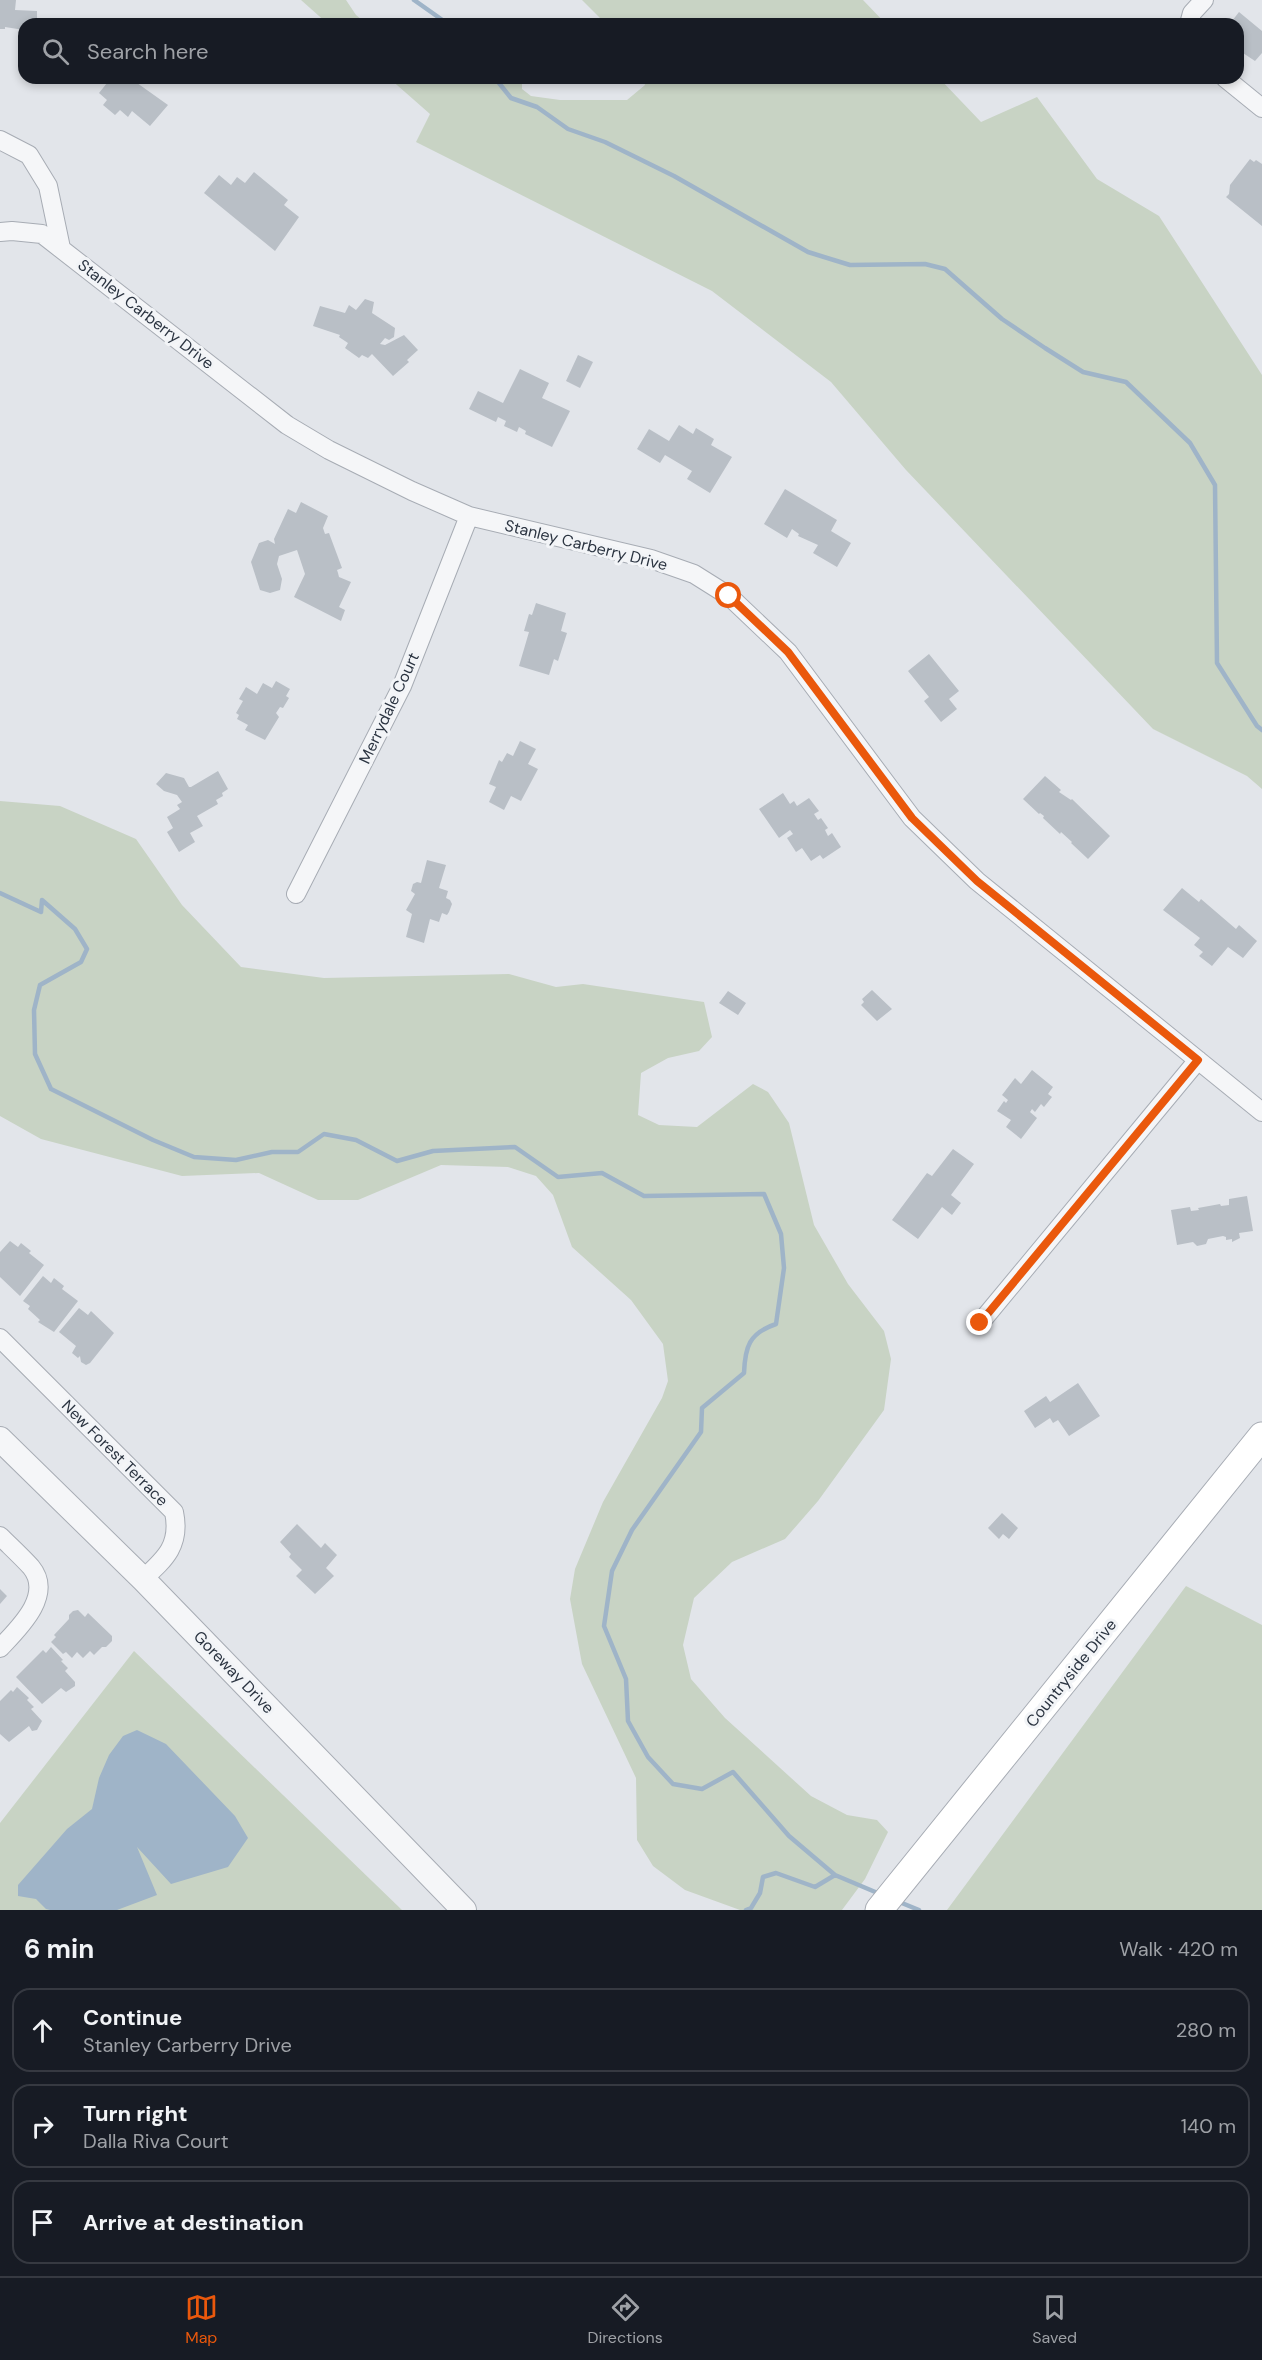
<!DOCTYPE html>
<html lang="en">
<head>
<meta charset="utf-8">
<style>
  :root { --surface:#171b24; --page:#242831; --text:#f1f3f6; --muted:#9ea1a6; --line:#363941; --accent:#ea580c }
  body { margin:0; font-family:"DM Sans",sans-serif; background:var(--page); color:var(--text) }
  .stop { position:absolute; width:18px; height:18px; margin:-14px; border:4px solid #ea580c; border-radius:50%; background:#fff }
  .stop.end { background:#ea580c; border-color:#fff; box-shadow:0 2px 6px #0008 }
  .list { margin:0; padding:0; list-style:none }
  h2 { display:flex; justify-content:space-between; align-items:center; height:78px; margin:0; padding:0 24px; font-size:26px }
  h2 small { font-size:20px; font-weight:400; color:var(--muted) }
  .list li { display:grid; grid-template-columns:39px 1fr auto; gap:18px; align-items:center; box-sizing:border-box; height:84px; margin:0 12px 12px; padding:0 12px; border:2px solid var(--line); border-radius:18px }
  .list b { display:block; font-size:22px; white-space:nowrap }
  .list p { margin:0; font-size:20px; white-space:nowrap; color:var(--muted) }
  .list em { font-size:20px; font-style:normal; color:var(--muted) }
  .icon { flex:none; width:33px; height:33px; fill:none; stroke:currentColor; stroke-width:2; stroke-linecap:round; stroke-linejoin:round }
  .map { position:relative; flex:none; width:1262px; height:1910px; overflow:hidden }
  .search { position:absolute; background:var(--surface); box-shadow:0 3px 9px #0003; left:18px; right:18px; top:18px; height:66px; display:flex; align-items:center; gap:15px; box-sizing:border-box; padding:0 21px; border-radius:18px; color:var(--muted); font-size:22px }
  .sheet { height:366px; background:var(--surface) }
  nav { display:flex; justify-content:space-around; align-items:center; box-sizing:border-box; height:84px; border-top:2px solid var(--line); background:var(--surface); font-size:16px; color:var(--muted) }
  nav a { display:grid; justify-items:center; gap:3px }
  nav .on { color:var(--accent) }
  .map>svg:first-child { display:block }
  .green { fill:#c8d3c4 }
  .water { fill:#9fb4c8 }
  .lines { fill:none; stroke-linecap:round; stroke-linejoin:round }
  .stream { stroke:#9fb4c8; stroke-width:4.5 }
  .building { fill:#b9bfc6 }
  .minor-casing { stroke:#a7acb4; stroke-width:20 }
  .tertiary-casing { stroke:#a7acb4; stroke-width:26 }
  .secondary-casing { stroke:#a7acb4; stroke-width:29 }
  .minor { stroke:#f5f6f8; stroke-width:18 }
  .tertiary { stroke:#f5f6f8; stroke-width:24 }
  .secondary { stroke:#fff; stroke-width:27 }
  .route { stroke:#ea580c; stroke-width:8 }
  .labels { text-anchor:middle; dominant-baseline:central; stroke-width:6; stroke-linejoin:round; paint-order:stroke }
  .street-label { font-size:16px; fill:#2b3441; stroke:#f2f4f7 }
</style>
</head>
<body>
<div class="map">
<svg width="1262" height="1910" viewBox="0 0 1262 1910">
  <rect width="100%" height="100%" fill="#e2e5ea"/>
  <!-- green -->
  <path class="green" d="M301,0H346L356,15L367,24H328Z
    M582,0H863L886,24H606Z
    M389,78H522V89L531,96L560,100H627L645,85L643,78H939L981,122L1037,97L1097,179L1159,216L1262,375V789L1247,776L1153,729L906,470L831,382L712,291L416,142L430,114Z
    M0,801L60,806L136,839L182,905L241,967L324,978L509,974L556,987L583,984L704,1002L712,1037L699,1051L668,1058L641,1073L638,1115L659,1125L697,1127L753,1084L768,1092L789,1123L814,1225L848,1284L884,1331L891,1359L884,1410L818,1501L785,1539L732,1562L694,1598L683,1645L691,1679L725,1718L811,1796L847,1815L877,1820L888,1832L865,1879L842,1910H740L685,1890L653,1866L637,1840L636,1778L582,1664L570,1599L575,1569L603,1502L662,1398L668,1381L663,1344L631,1300L572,1247L553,1195L536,1176L508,1167L441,1165L358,1200H318L259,1173L182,1176L41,1139L0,1116Z
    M1186,1586L1262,1625V1910H947Z
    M134,1651L402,1910H0V1823Z"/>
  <!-- water -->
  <path class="water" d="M137,1730L166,1744L235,1816L248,1838L228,1867L171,1884L137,1847L157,1895L117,1910H50L46,1909L36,1899L18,1896V1885L67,1829L92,1809L99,1778L109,1755L123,1736Z"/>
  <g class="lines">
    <!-- stream -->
    <path class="stream" d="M414,0L448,24
      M495,78L511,98L537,107L568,129L605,142L674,176L808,252L850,265L925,264L945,269L1002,319L1045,348L1083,372L1126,382L1190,443L1215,485L1217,663L1257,726L1262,730
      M0,893L41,912L42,900L75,929L87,949L81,962L40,985L34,1010L35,1054L51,1089L153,1140L194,1157L236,1160L272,1152H298L324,1134L356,1140L397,1161L433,1151L515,1147L558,1177L602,1173L644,1196L764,1194L781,1234L784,1268L776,1324C749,1333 745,1347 744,1373L702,1408L701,1432L632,1530L612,1571L604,1626L626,1679L628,1721L648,1757L673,1784L702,1789L733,1772L789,1836L835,1875L880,1894
      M897,1901L919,1910
      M746,1910L751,1908L760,1893L763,1877L776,1873L815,1887L835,1875"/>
  </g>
  <!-- building -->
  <path class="building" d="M0,0H16L15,10L37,11V24H24V30L5,27V29H0Z
    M1239,12L1262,31V53L1255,61L1240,51L1238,54V24H1224L1229,19L1232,21Z
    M111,78H130L168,105L150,126L132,111L128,117L120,110L115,115L103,105L107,100L99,93Z
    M1250,159L1254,162L1256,160L1262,164V226L1226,197L1229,194L1230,185Z
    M254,172L288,200L284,205L299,217L275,251L204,193L219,175L231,185L237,177L245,183Z
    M365,299L374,302L372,313L395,328L394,337L389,340L385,338L380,344L385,345L404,335L418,350L407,360L409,362L393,376L372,354L368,358L362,355L359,358L345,348L348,343L339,337L340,335L313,326L320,306L345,313L349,305L356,310Z
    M578,355L593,362L580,388L566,381Z
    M520,369L549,383L542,398L570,411L552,447L525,434L526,431L519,427L517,432L504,426L506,421L498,417L496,422L469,409L478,391L503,403Z
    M679,425L693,434L696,428L714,439L711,445L732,457L710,493L687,479L692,471L665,455L660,463L637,449L649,429L669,441Z
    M785,489L837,520L831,531L851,543L837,567L813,553L818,545L798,536L799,534L792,529L787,538L764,524Z
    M301,502L328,516L323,528L325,534L329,533L342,568L337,570L338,573L339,577L351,582L339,607L345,610L341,621L294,597L305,574L297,550L279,556L277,564L282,579L280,590L270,593L260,590L251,562L259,543L268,540L275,544L274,539L288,509L296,513Z
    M536,603L566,613L561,631L567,633L558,661L554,659L549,675L519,666L529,632L524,631L529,614L532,615Z
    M929,654L959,691L949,699L957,709L941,722L924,701L929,697L908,671Z
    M276,681L290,689L286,696L289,698L283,708L280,707L276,713L279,717L265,740L245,730L248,725L237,719L239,715L236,713L243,701L239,699L246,687L257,694L263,683L272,688Z
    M520,741L536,749L528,764L538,769L521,801L511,796L504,810L489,802L496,787L489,784L499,760L502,762L507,753L513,756Z
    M218,771L228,789L222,793L223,796L216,800L218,804L197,816L203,826L190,833L195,842L179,852L167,832L173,828L167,817L180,809L177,805L182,802L177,795L164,791L156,784L166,773L184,778L189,787H191Z
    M1045,776L1061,790L1059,792L1071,800L1072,799L1110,836L1088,859L1071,843L1072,842L1061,832L1060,834L1043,818L1044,816L1040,813L1039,814L1023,799Z
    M783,793L790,804L794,801L797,806L809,798L819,811L814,814L818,820L821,818L828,828L825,830L828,836L832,833L841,847L823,859L820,855L811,861L802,848L796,852L787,838L793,834L790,830L779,838L759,809Z
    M427,860L446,865L439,888L448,891L446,898L450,900L452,904L449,912L447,915L442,913L439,922L430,919L424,943L406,937L412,914L406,910L415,894L411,891L413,884L417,882L421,883Z
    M1182,888L1199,902L1201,899L1236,929L1239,925L1257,941L1243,958L1228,947L1212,966L1199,956L1203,952L1194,945L1200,938L1163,910Z
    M872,990L892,1009L877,1021L861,1005L864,1002L862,999Z
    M728,991L746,1003L738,1015L719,1003Z
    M1032,1070L1053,1087L1048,1094L1052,1097L1044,1107L1041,1104L1035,1112L1032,1109L1030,1112L1037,1118L1021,1139L1006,1127L1011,1120L997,1111L1004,1101L1006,1103L1008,1100L1002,1095L1015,1078L1021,1084Z
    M953,1149L974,1164L951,1195L961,1203L952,1215L942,1207L918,1239L892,1220L927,1173L932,1176Z
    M1247,1196L1253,1231L1239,1233L1240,1238L1232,1242V1239L1226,1240V1237L1223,1236L1208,1239L1206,1244L1197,1246L1193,1242L1177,1245L1171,1210L1190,1207L1191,1211L1199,1210L1198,1208L1220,1204L1221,1206L1229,1205V1199Z
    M10,1241L18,1247L21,1243L31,1251L29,1253L44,1265L20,1296L0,1277V1252Z
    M43,1276L51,1283L54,1278L64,1286L62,1289L78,1301L54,1332L38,1322L40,1320L28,1309L30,1306L23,1301Z
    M79,1308L88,1315L91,1311L114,1333L90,1363L86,1365L81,1362L80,1356L78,1358L72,1353L76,1346L59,1332Z
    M1078,1383L1100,1416L1069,1436L1058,1420L1053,1423L1050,1418L1035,1428L1024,1411L1046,1396L1050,1402Z
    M1002,1513L1018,1528L1009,1539L1003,1534L999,1539L988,1528Z
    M297,1524L321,1548L325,1543L337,1555L326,1568L334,1576L315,1594L296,1576L302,1570L289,1557L291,1554L280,1542Z
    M0,1589L7,1596L0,1604Z
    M78,1610L85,1617L88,1613L112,1636V1641L106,1647H102L94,1655L90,1651L83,1658L77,1652L72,1658L66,1652L63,1654L51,1642L56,1637L54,1635L69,1619V1615L73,1611Z
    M51,1647L63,1660L61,1661L68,1668L65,1671L75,1682V1686L66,1692L61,1688L42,1704L16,1677L43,1650L46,1653Z
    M17,1687L29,1698L27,1700L34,1707L31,1709L42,1721L37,1730L32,1731L29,1726L9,1742L0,1734V1701L11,1690L13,1692Z"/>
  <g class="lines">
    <defs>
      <path id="minor" d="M1189,24L1192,13L1204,0
        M1225,78L1262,108
        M0,140L29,155L48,186L61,248
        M0,232L12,231L42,234L287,425L329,450L412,491L469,516L651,559L694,574L729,596L788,652L912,818L977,881L1262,1112
        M296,894L402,686L469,516
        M980,1323L1198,1060
        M0,1338L174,1512C181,1545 165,1559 143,1579
        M0,1536C10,1546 21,1556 31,1567C54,1595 19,1628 0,1648"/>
      <path id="tertiary" d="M0,1439L143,1579L464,1910"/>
      <path id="secondary" d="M879,1910L1262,1436"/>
    </defs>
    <!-- minor casing -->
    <use href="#minor" class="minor-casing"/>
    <!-- tertiary casing -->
    <use href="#tertiary" class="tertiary-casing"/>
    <!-- secondary casing -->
    <use href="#secondary" class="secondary-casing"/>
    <!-- minor -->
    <use href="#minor" class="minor"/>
    <!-- tertiary -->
    <use href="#tertiary" class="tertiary"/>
    <!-- secondary -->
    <use href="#secondary" class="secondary"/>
  </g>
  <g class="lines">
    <!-- route -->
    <path class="route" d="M729,596L788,652L912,818L977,881L1198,1060L980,1323"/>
  </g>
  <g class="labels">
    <!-- street labels -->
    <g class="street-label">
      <text transform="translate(146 314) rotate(38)">Stanley Carberry Drive</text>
      <text transform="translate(586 545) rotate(14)">Stanley Carberry Drive</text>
      <text transform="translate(389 708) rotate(-65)">Merrydale Court</text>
      <text transform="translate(115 1453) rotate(45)">New Forest Terrace</text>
      <text transform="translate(234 1672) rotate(46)">Goreway Drive</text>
      <text transform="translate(1071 1673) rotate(-51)">Countryside Drive</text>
    </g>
  </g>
</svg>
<div class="stop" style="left:729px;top:596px"></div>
<div class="stop end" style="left:980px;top:1323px"></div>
<div class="search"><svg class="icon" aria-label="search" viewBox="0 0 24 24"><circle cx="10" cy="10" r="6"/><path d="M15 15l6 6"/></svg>Search here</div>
</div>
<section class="sheet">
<h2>6 min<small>Walk · 420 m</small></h2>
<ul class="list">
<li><svg class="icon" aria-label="ahead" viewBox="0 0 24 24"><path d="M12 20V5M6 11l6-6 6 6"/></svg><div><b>Continue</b><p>Stanley Carberry Drive</p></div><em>280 m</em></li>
<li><svg class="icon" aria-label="right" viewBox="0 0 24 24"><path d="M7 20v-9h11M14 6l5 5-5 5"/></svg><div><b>Turn right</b><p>Dalla Riva Court</p></div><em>140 m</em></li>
<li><svg class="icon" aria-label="arrive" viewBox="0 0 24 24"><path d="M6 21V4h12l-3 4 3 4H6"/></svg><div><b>Arrive at destination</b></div></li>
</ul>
</section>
<nav>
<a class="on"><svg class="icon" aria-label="map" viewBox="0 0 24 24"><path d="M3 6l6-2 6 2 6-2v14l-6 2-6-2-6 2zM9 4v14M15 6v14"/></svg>Map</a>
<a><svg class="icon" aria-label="directions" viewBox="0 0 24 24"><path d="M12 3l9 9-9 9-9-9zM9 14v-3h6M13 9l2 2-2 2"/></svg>Directions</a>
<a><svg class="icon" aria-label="saved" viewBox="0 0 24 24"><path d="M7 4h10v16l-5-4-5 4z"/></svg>Saved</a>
</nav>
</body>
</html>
